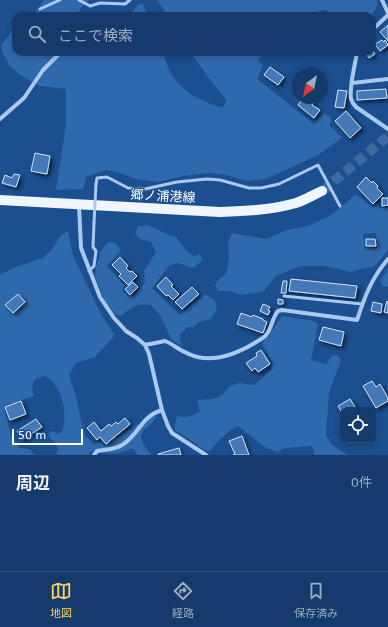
<!DOCTYPE html>
<html lang="ja">
<head>
<meta charset="utf-8">
<style>
  :root { --surface:#143b6b; --page:#1d4271; --text:#f1f3f6; --muted:#9dadc1; --line:#33557e; --accent:#ffd166 }
  body { margin:0; font-family:"DejaVu Sans","Noto Sans JP",sans-serif; background:var(--page); color:var(--text) }
  .controls { position:absolute; right:12px; bottom:12px; display:grid; overflow:hidden; border-radius:8px; box-shadow:0 2px 6px #0003 }
  .controls button { width:36px; height:36px; display:grid; place-items:center; padding:0; border:0; border-bottom:1px solid var(--line); background:var(--surface); color:var(--text); font:20px sans-serif }
  .compass { position:absolute; left:292px; top:68px; width:36px; height:36px; border-radius:50%; background:var(--surface); box-shadow:0 2px 6px #0003; rotate:213deg }
  .scale { position:absolute; left:12px; bottom:10px; width:71px; box-sizing:border-box; padding-left:4px; border:2px solid #fff; border-top:0; font-size:11px; line-height:14px; white-space:nowrap; color:#fff; -webkit-text-stroke:3px #1b4f8f; paint-order:stroke }
  .list { margin:0; padding:0; list-style:none }
  h2 { display:flex; justify-content:space-between; align-items:center; height:52px; margin:0; padding:0 16px; font-size:17px }
  h2 small { font-size:13px; font-weight:400; color:var(--muted) }
  .icon { flex:none; width:22px; height:22px; fill:none; stroke:currentColor; stroke-width:2; stroke-linecap:round; stroke-linejoin:round }
  .map { position:relative; flex:none; width:388px; height:455px; overflow:hidden }
  .search { position:absolute; background:var(--surface); box-shadow:0 2px 6px #0003; left:12px; right:12px; top:12px; height:44px; display:flex; align-items:center; gap:10px; box-sizing:border-box; padding:0 14px; border-radius:12px; color:var(--muted); font-size:15px }
  .sheet { height:116px; background:var(--surface) }
  nav { display:flex; justify-content:space-around; align-items:center; box-sizing:border-box; height:56px; border-top:1px solid var(--line); background:var(--surface); font-size:11px; color:var(--muted) }
  nav a { display:grid; justify-items:center; gap:2px }
  nav .on { color:var(--accent) }
  .map>svg:first-child { display:block }
  .green { fill:#2e69ad; fill-rule:evenodd }
  .building { fill:#4478b7; stroke:#cfe3fa; filter:url(#shadow) }
  .lines { fill:none; stroke-linecap:round; stroke-linejoin:round }
  .primary-tunnel { stroke:#3d69a0; stroke-width:10; stroke-dasharray:10 5; stroke-linecap:butt }
  .service { stroke:#a9c9ee; stroke-width:3 }
  .minor { stroke:#a9c9ee; stroke-width:4 }
  .primary { stroke:#f0f6ff; stroke-width:10 }
  .service-bridge { stroke:#a9c9ee; stroke-width:3 }
  .labels { text-anchor:middle; dominant-baseline:central; stroke-width:3; stroke-linejoin:round; paint-order:stroke }
  .street-label { font-size:13px; fill:#fff; stroke:#1b4f8f }
</style>
</head>
<body>
<div class="map">
<svg width="388" height="455" viewBox="0 0 388 455">
  <defs>
    <filter id="shadow"><feDropShadow dx="2.5" dy="2.5" stdDeviation="2" flood-color="#0009"/></filter>
  </defs>
  <rect width="100%" height="100%" fill="#1b4f8f"/>
  <!-- green -->
  <path class="green" d="M44,0H89L80,9L78,16H32Z
    M157,0H377L378,5L371,16H338L325,10L316,12L314,16H168Z
    M139,4H143L148,16H131V13Z
    M16,27V52H163C165,59 167,66 171,73C182,92 201,101 222,108L227,101L205,73L190,52H263L258,61L263,65L257,79L314,124L324,113L331,117L330,126L342,138L318,155L266,179L246,181L226,175L209,173L183,176L158,182L135,179L118,172L106,170L86,177L83,189L56,190L66,124V89L40,86L19,74L9,65L2,51L1,45Z
    M356,194L372,207L378,205L379,208H388V250L380,260L373,267L360,269L351,272L325,266H300L276,276L263,292L240,295L230,291H219L215,286L218,280L226,274L229,258L228,242L232,233L266,239L287,230L308,226L333,214ZM376,233L377,248L365,249L363,234Z
    M148,225L169,235L176,237L188,252L194,256L200,254L202,260L194,268L177,263L169,266L152,288L180,315L205,294L215,300L217,309L211,319L199,322L194,327H188L180,334V340L183,345C168,344 167,324 159,314C157,311 153,308 151,305C136,303 132,307 121,316L115,314L105,301L95,276L96,267L102,248L109,242L115,243L121,250L107,266L124,285L122,291L131,298L145,283L144,271L156,252L151,242L140,239L135,234L138,226Z
    M68,231L73,256L102,316L115,335L95,357L76,363L69,375L77,400L84,435L94,444L100,442L105,446L136,425L143,424L151,418L157,416L151,424L143,431L141,436L143,444L151,455H138L132,448C120,455 105,455 93,450L88,455H56L58,448L48,434L52,431L58,434L63,430C67,411 63,387 45,376L35,379L32,386L34,396L4,406L11,436L20,448L29,449L35,455H0V275L13,268L43,258L52,249L61,235Z
    M388,269V287L383,286L380,281Z
    M282,316L314,321L318,324L311,360L326,364L332,356L338,355L341,360L329,393L326,435L332,445L348,455H315L312,446L284,448L277,452L265,447L238,426C227,431 218,441 210,451L205,450L175,430V425L177,416C186,418 192,417 200,411L197,400L213,399L223,394L230,386L239,383L254,385L271,370L273,363L262,344Z"/>
  <!-- building -->
  <path class="building" d="M388,25V41L380,32Z
    M382,40L384,42L385,40L388,45L380,51L375,44Z
    M372,50L375,54L369,58L365,52H372Z
    M270,67L284,77L278,85L264,75Z
    M386,89L387,98L357,100V91Z
    M338,90L347,91L344,108L335,107Z
    M303,98H309L314,102L312,105L320,110L314,118L298,105Z
    M346,111L361,128L350,138L335,121Z
    M35,153L50,156L47,174L31,171Z
    M14,174L20,175L16,187L2,183L5,175L12,178Z
    M366,177L372,183L373,181L378,186L377,188L383,194L373,204L357,187Z
    M382,198H388V205L382,206Z
    M366,239H375L376,246H366Z
    M120,257L128,266L126,268L130,272L132,271L137,276L128,285L119,276L121,274L112,265Z
    M166,277L173,285L171,286L179,294L173,300L168,295L166,296L157,286Z
    M291,279L357,286L355,298L289,291Z
    M283,281H287L286,293H281Z
    M133,282L138,287L130,295L125,289Z
    M192,287L199,294L182,309L175,302Z
    M18,294L25,302L13,313L5,305Z
    M278,299L283,300V304H278Z
    M387,301L388,302V313L384,312Z
    M373,302L382,304L381,313L371,311Z
    M263,304L270,307L268,310L270,311L268,315L260,311Z
    M241,313L252,317L253,315L263,319V320L267,322L263,333L237,324Z
    M323,327L344,332L341,346L319,340Z
    M261,350L270,364L258,372L255,368L252,371L246,363L257,356L256,353Z
    M372,381L376,387L380,384L388,398V401L376,408L363,386Z
    M350,399L357,410H343V414L338,406Z
    M21,401L26,414L10,420L5,407Z
    M125,418L130,424L106,444L100,437L97,440L87,428L94,422L101,431L109,424L111,426L116,422L118,424Z
    M36,419L42,427L22,440L17,431Z
    M242,436L249,455H233L235,454L229,441Z
    M179,448L181,455H158V454Z"/>
  <g class="lines">
    <!-- primary-tunnel -->
    <path class="primary-tunnel" d="M322,191L388,136"/>
    <!-- service -->
    <path class="service" d="M79,0L90,6L100,3L125,4L130,0
      M40,9L60,0
      M96,184L97,178L107,177L128,188L145,189L177,182L207,179L220,180L249,188H261L279,184L318,165L340,206
      M89,271L94,266L96,251L93,247L94,223
      M284,296L362,304"/>
    <!-- minor -->
    <path class="minor" d="M382,0L388,13
      M372,30L388,15
      M357,52C355,66 349,86 351,99C352,102 354,105 356,107L388,129
      M352,83L388,79
      M0,119L24,98L43,70L61,52
      M79,205L81,248L100,297L114,318L126,331L137,338L145,345L149,354L162,410L168,426L172,433L206,455
      M145,345L165,341C173,344 180,351 189,354C210,364 234,355 253,344C257,341 263,339 266,335C272,328 272,318 278,311L282,310L357,320C365,296 371,279 388,259
      M94,455L97,451C106,449 114,450 122,445C139,435 140,417 162,410"/>
    <!-- primary -->
    <path class="primary" d="M0,200L220,212C246,211 271,210 296,203C305,200 313,195 322,191"/>
    <!-- service-bridge -->
    <path class="service-bridge" d="M94,223L96,184"/>
  </g>
  <g class="labels">
    <!-- street labels -->
    <g class="street-label">
      <text transform="translate(163 196) rotate(3)">郷ノ浦港線</text>
    </g>
  </g>
</svg>
<div class="controls">
<button><svg class="icon" aria-label="locate" viewBox="0 0 24 24"><circle cx="12" cy="12" r="6"/><path d="M12 2v4M12 18v4M2 12h4M18 12h4"/></svg></button>
</div>
<svg class="compass" viewBox="-18 -18 36 36"><path d="M0-13l5 13h-10z" fill="#e53935"/><path d="M0 13l5-13h-10z" fill="#9dadc1"/></svg>
<div class="scale">50 m</div>
<div class="search"><svg class="icon" aria-label="search" viewBox="0 0 24 24"><circle cx="10" cy="10" r="6"/><path d="M15 15l6 6"/></svg>ここで検索</div>
</div>
<section class="sheet">
<h2>周辺<small>0件</small></h2>
<ul class="list">
</ul>
</section>
<nav>
<a class="on"><svg class="icon" aria-label="map" viewBox="0 0 24 24"><path d="M3 6l6-2 6 2 6-2v14l-6 2-6-2-6 2zM9 4v14M15 6v14"/></svg>地図</a>
<a><svg class="icon" aria-label="directions" viewBox="0 0 24 24"><path d="M12 3l9 9-9 9-9-9zM9 14v-3h6M13 9l2 2-2 2"/></svg>経路</a>
<a><svg class="icon" aria-label="saved" viewBox="0 0 24 24"><path d="M7 4h10v16l-5-4-5 4z"/></svg>保存済み</a>
</nav>
</body>
</html>
